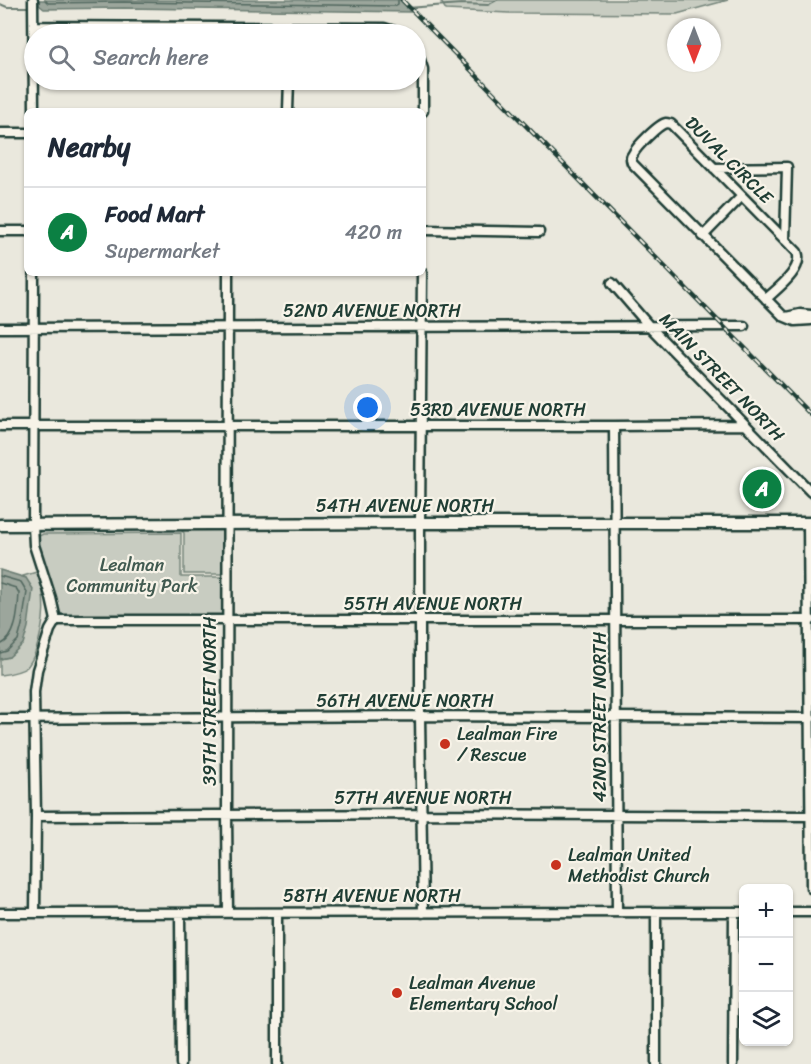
<!DOCTYPE html>
<html lang="en">
<head>
<meta charset="utf-8">
<style>
  :root { --surface:#fff; --page:#f6f6f7; --text:#1f2937; --muted:#747a83; --line:#e0e1e3; --accent:#0b8043 }
  body { margin:0; font-family:Sriracha,sans-serif; background:var(--page); color:var(--text) }
  .controls { position:absolute; right:18px; bottom:18px; display:grid; overflow:hidden; border-radius:9px; box-shadow:0 2px 4px #0004 }
  .controls button { width:54px; height:54px; display:grid; place-items:center; padding:0; border:0; border-bottom:2px solid var(--line); background:var(--surface); color:var(--text); font:30px sans-serif }
  .compass { position:absolute; left:667px; top:18px; width:54px; height:54px; border-radius:50%; background:var(--surface); box-shadow:0 2px 4px #0004; rotate:180deg }
  .you { position:absolute; left:368px; top:408px; width:21px; height:21px; margin:-15px; border:4px solid #fff; border-radius:50%; background:#1a73e8; box-shadow:0 0 0 9px #1a73e833 }
  .badge { display:grid; place-items:center; width:39px; height:39px; border-radius:50%; background:var(--accent); color:#fff; font-size:20px; font-weight:700 }
  .pin { position:absolute; translate:-50% -50%; border:3px solid #fff; box-shadow:0 2px 6px #0006 }
  .list { margin:0; padding:0; list-style:none }
  h2 { display:flex; justify-content:space-between; align-items:center; height:78px; margin:0; padding:0 24px; font-size:26px }
  h2 small { font-size:20px; font-weight:400; color:var(--muted) }
  .list li { display:grid; grid-template-columns:39px 1fr auto; gap:18px; align-items:center; box-sizing:border-box; height:90px; padding:0 24px; border-top:2px solid var(--line) }
  .list b { display:block; font-size:22px; white-space:nowrap }
  .list p { margin:0; font-size:20px; white-space:nowrap; color:var(--muted) }
  .list em { font-size:20px; font-style:normal; color:var(--muted) }
  .icon { flex:none; width:33px; height:33px; fill:none; stroke:currentColor; stroke-width:2; stroke-linecap:round; stroke-linejoin:round }
  .map { position:relative; flex:none; width:811px; height:1064px; overflow:hidden }
  .search { position:absolute; background:var(--surface); box-shadow:0 2px 4px #0004; left:24px; top:24px; width:402px; height:66px; display:flex; align-items:center; gap:15px; box-sizing:border-box; padding:0 21px; border-radius:33px; color:var(--muted); font-size:22px }
  .panel { position:absolute; background:var(--surface); box-shadow:0 2px 4px #0004; left:24px; top:108px; width:402px; height:168px; border-radius:9px }
  .map>svg:first-child { display:block }
  .green { fill:#c8ccc1; stroke:#74847a; stroke-width:1.5 }
  .water { fill:#9ca69c; stroke:#6a7c72; stroke-width:1.5 }
  .lines { fill:none; stroke-linecap:round; stroke-linejoin:round }
  .shore { stroke:#51675e; stroke-width:1.5 }
  .stream { stroke:#6a7c72; stroke-width:2 }
  .minor-casing { stroke:#1f3d34; stroke-width:13 }
  .major-casing { stroke:#1f3d34; stroke-width:15 }
  .minor { stroke:#f7f3e8; stroke-width:8 }
  .major { stroke:#f7f3e8; stroke-width:10 }
  .rail-casing { stroke:#1f3d34; stroke-width:4.5 }
  .rail { stroke:#f7f3e8; stroke-width:2; stroke-dasharray:7; stroke-linecap:butt }
  .poi-dot { fill:#c8321e; stroke:#f7f3e8; stroke-width:2 }
  .labels { text-anchor:middle; dominant-baseline:central; stroke-width:4.5; stroke-linejoin:round; paint-order:stroke }
  .street-label { font-size:18px; fill:#1f3d34; stroke:#f7f3e8 }
  .park-label { font-size:18px; fill:#415a50; stroke:#f7f3e8 }
  .poi-label { font-size:18px; fill:#1f3d34; stroke:#f7f3e8; text-anchor:start }
</style>
</head>
<body>
<div class="map">
<svg width="811" height="1064" viewBox="0 0 811 1064">
  <rect width="100%" height="100%" fill="#eae8dd"/>
  <filter id="ink" filterUnits="userSpaceOnUse"><feTurbulence type="fractalNoise" baseFrequency=".0167" numOctaves="2"/><feDisplacementMap in="SourceGraphic" scale="12" xChannelSelector="R" yChannelSelector="G"/><feConvolveMatrix kernelMatrix="1 2 1 2 8 2 1 2 1" color-interpolation-filters="sRGB"/></filter>
  <g filter="url(#ink)">
    <!-- green -->
    <path class="green" d="M440,0H728L677,14L509,13L446,10Z
      M37,528H224V574H184V533L181,530L43,531L37,534Z
      M181,533V577H224V618L64,616L57,610L39,544V536L43,534Z
      M40,571C45,602 46,619 36,650C34,656 31,662 27,667C21,672 8,674 0,675V659L9,657L26,578L23,576Z"/>
    <!-- water -->
    <path class="water" d="M39,0H403L410,12L124,8L44,9L39,5Z
      M0,570L26,578L33,589L28,627L23,644L9,657L0,659Z"/>
    <g class="lines">
      <!-- shore -->
      <path class="shore" d="M45,0L48,3L124,2L395,6L398,4V0
        M0,576L21,582L27,592L22,625L18,640L7,651L0,653
        M0,583L16,588L19,593C18,610 17,638 0,645"/>
      <!-- stream -->
      <path class="stream" d="M0,4L7,7H30
        M407,8L461,4L488,5L497,0"/>
      <defs>
        <path id="minor" d="M33,0L34,111
          M34,26L384,28L404,34
          M416,48L423,69V111
          M288,111L289,80
          M0,133H27
          M714,168L787,167L785,240
          M423,230L539,232
          M0,231H27
          M703,236L742,196
          M34,273L33,525L34,545L51,598L56,620L50,630L37,670L34,692L36,816L35,913
          M228,273L227,816L228,913
          M422,273L420,523V716L423,913
          M612,283L650,327L811,492
          M766,299C778,288 804,269 797,252L671,124C670,124 668,123 666,123C659,124 636,147 633,154C630,158 631,159 632,163L783,316L795,321L811,320
          M786,317L800,314L811,315
          M0,328L744,326
          M0,426H614L744,425
          M614,426L617,912
          M808,523L811,888
          M56,620H811
          M0,719L420,716L811,718
          M36,816L422,814L811,816
          M656,912V1064
          M788,912H811
          M0,913L744,912
          M180,913L181,1064
          M277,913V1064
          M733,1064L734,912"/>
        <path id="major" d="M0,525L420,523H811"/>
      </defs>
      <!-- minor casing -->
      <use href="#minor" class="minor-casing"/>
      <!-- major casing -->
      <use href="#major" class="major-casing"/>
      <!-- minor -->
      <use href="#minor" class="minor"/>
      <!-- major -->
      <use href="#major" class="major"/>
      <defs>
        <path id="rail" d="M402,0L811,415"/>
      </defs>
      <!-- rail casing -->
      <use href="#rail" class="rail-casing"/>
      <!-- rail -->
      <use href="#rail" class="rail"/>
    </g>
  </g>
  <!-- markers -->
  <g class="poi-dot">
    <circle cx="445" cy="744" r="6"/>
    <circle cx="556" cy="865" r="6"/>
    <circle cx="397" cy="993" r="6"/>
  </g>
  <g class="labels">
    <!-- street labels -->
    <g class="street-label">
      <text transform="translate(729 160) rotate(45)">DUVAL CIRCLE</text>
      <text x="372" y="311">52ND AVENUE NORTH</text>
      <text transform="translate(722 377) rotate(46)">MAIN STREET NORTH</text>
      <text x="498" y="410">53RD AVENUE NORTH</text>
      <text x="405" y="506">54TH AVENUE NORTH</text>
      <text x="433" y="604">55TH AVENUE NORTH</text>
      <text transform="translate(210 701) rotate(-90)">39TH STREET NORTH</text>
      <text x="405" y="701">56TH AVENUE NORTH</text>
      <text transform="translate(600 717) rotate(-90)">42ND STREET NORTH</text>
      <text x="423" y="798">57TH AVENUE NORTH</text>
      <text x="372" y="896">58TH AVENUE NORTH</text>
    </g>
    <!-- park labels -->
    <g class="park-label">
      <text x="132" y="565">Lealman<tspan x="132" dy="21">Community Park</tspan></text>
    </g>
    <!-- poi labels -->
    <g class="poi-label">
      <text x="457" y="734">Lealman Fire<tspan x="457" dy="21">/ Rescue</tspan></text>
      <text x="568" y="855">Lealman United<tspan x="568" dy="21">Methodist Church</tspan></text>
      <text x="409" y="983">Lealman Avenue<tspan x="409" dy="21">Elementary School</tspan></text>
    </g>
  </g>
</svg>
<div class="controls">
<button>+</button>
<button>−</button>
<button><svg class="icon" aria-label="layers" viewBox="0 0 24 24"><path d="M12 4l9 5-9 5-9-5zM3 14l9 5 9-5"/></svg></button>
</div>
<svg class="compass" viewBox="-18 -18 36 36"><path d="M0-13l5 13h-10z" fill="#e53935"/><path d="M0 13l5-13h-10z" fill="#747a83"/></svg>
<div class="you"></div>
<div class="pin badge" style="left:762px;top:489px">A</div>
<div class="search"><svg class="icon" aria-label="search" viewBox="0 0 24 24"><circle cx="10" cy="10" r="6"/><path d="M15 15l6 6"/></svg>Search here</div>
<section class="panel">
<h2>Nearby<small></small></h2>
<ul class="list">
<li><span class="badge">A</span><div><b>Food Mart</b><p>Supermarket</p></div><em>420 m</em></li>
</ul>
</section>
</div>
</body>
</html>
